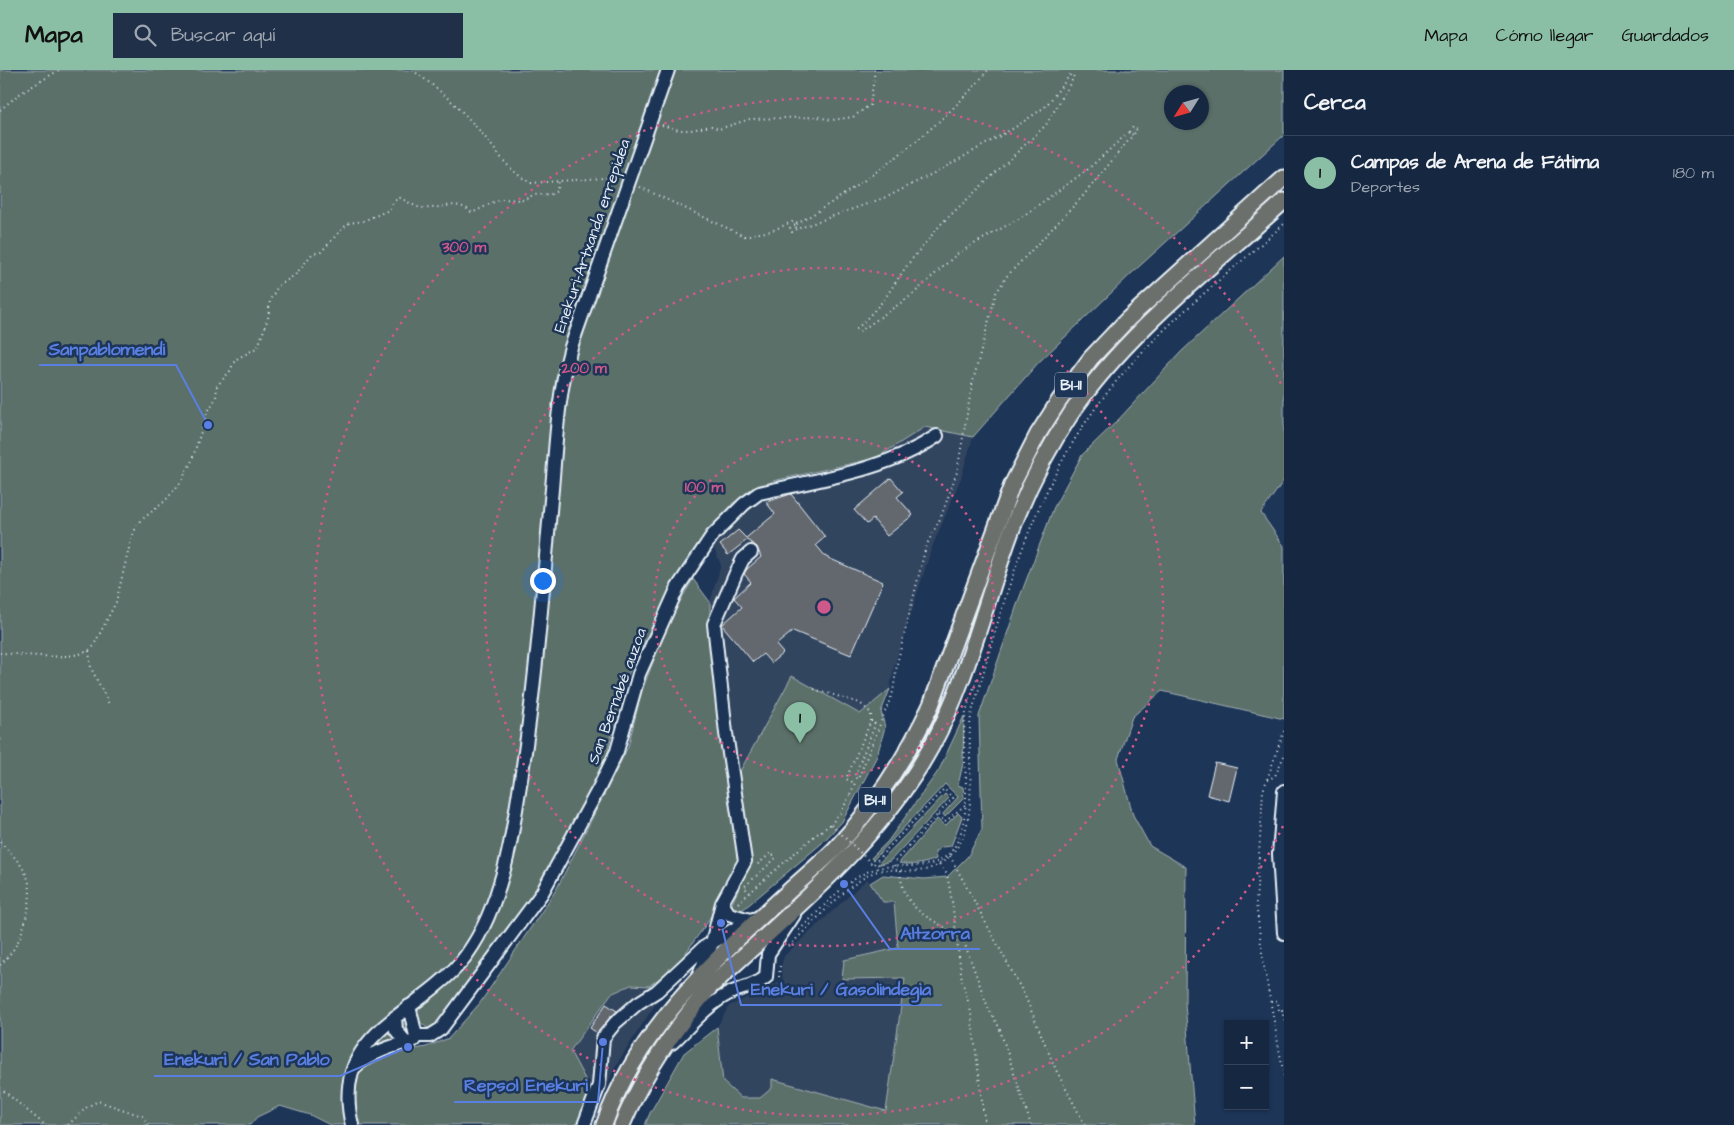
<!DOCTYPE html>
<html lang="es">
<head>
<meta charset="utf-8">
<style>
  :root { --surface:#162841; --page:#1f3048; --text:#f1f3f6; --muted:#9ea6b1; --line:#35445a; --accent:#8abfa5 }
  body { margin:0; font-family:"Architects Daughter",sans-serif; background:var(--page); color:var(--text) }
  .controls { position:absolute; right:15px; bottom:15px; display:grid; overflow:hidden; border-radius:0px; box-shadow:0 1px 4px #0004 }
  .controls button { width:45px; height:45px; display:grid; place-items:center; padding:0; border:0; border-bottom:1px solid var(--line); background:var(--surface); color:var(--text); font:25px sans-serif }
  .compass { position:absolute; left:1164px; top:15px; width:45px; height:45px; border-radius:50%; background:var(--surface); box-shadow:0 1px 4px #0004; rotate:233deg }
  .you { position:absolute; left:542px; top:510px; width:18px; height:18px; margin:-12px; border:4px solid #fff; border-radius:50%; background:#1a73e8; box-shadow:0 0 0 8px #1a73e833 }
  .badge { display:grid; place-items:center; width:32px; height:32px; border-radius:50%; background:var(--accent); color:#111; font-size:16px; font-weight:700 }
  .pin { position:absolute; translate:-50% -41px; filter:drop-shadow(0 1px 2px #0008) }
  .pin::after { content:''; position:absolute; top:26px; width:18px; height:15px; background:inherit; clip-path:polygon(0 0,100% 0,50% 100%) }
  .list { margin:0; padding:0; list-style:none }
  h2 { display:flex; justify-content:space-between; align-items:center; height:65px; margin:0; padding:0 20px; font-size:21px }
  h2 small { font-size:16px; font-weight:400; color:var(--muted) }
  .list li { display:grid; grid-template-columns:32px 1fr auto; gap:15px; align-items:center; box-sizing:border-box; height:75px; padding:0 20px; border-top:1px solid var(--line) }
  .list b { display:block; font-size:19px; white-space:nowrap }
  .list p { margin:0; font-size:16px; white-space:nowrap; color:var(--muted) }
  .list em { font-size:16px; font-style:normal; color:var(--muted) }
  .icon { flex:none; width:28px; height:28px; fill:none; stroke:currentColor; stroke-width:2; stroke-linecap:round; stroke-linejoin:round }
  .map { position:relative; flex:none; width:1284px; height:1055px; overflow:hidden }
  header { display:flex; align-items:center; gap:30px; box-sizing:border-box; height:70px; padding:0 25px; background:var(--accent); color:#111 }
  header strong { font-size:24px }
  nav { display:flex; gap:28px; margin-inline-start:auto; font-size:18px }
  .search { width:350px; height:45px; background:var(--page); display:flex; align-items:center; gap:12px; box-sizing:border-box; padding:0 18px; border-radius:0px; color:var(--muted); font-size:19px }
  main { display:flex }
  aside { flex:1; background:var(--surface) }
  .map>svg:first-child { display:block }
  .built { fill:#32445e }
  .green { fill:#5c6f6b; stroke:#a2b0b2; fill-rule:evenodd }
  .building { fill:#64676e; stroke:#e8f1f8 }
  .lines { fill:none; stroke-linecap:round; stroke-linejoin:round }
  .minor-casing { stroke:#e8f1f8; stroke-width:16 }
  .major-casing { stroke:#e8f1f8; stroke-width:19 }
  .path { stroke:#e8f1f8; stroke-width:2; stroke-dasharray:1 4; stroke-linecap:butt }
  .minor { stroke:#1d3557; stroke-width:12 }
  .major { stroke:#6c706d; stroke-width:15 }
  .path-bridge { stroke:#e8f1f8; stroke-width:2; stroke-dasharray:1 4; stroke-linecap:butt }
  .ring { fill:none; stroke:#cd598a; stroke-width:2.5; stroke-dasharray:2.5 5 }
  .labels { text-anchor:middle; dominant-baseline:central; stroke-width:5; stroke-linejoin:round; paint-order:stroke }
  .shield { fill:#1d3557; stroke:#abb9c8; stroke-width:1 }
  .shield-label { font-size:15px; font-weight:bold; fill:#e8f1f8 }
  .street-label { font-size:16px; fill:#e8f1f8; stroke:#1d3557 }
  .centre { fill:#cd598a; stroke:#1d3557; stroke-width:2.5 }
  .ring-label { font-size:15px; text-anchor:middle; font-weight:bold; fill:#cd598a; stroke:#1d3557; stroke-width:5; stroke-linejoin:round; paint-order:stroke }
  .leader { fill:none; stroke:#5a7fe2; stroke-width:2 }
  .callout-dot { fill:#5a7fe2; stroke:#1d3557; stroke-width:2 }
  .callout-label { font-size:18px; text-anchor:middle; font-weight:bold; fill:#5a7fe2; stroke:#1d3557; stroke-width:5; stroke-linejoin:round; paint-order:stroke }
</style>
</head>
<body>
<header>
<strong>Mapa</strong>
<div class="search"><svg class="icon" aria-label="search" viewBox="0 0 24 24"><circle cx="10" cy="10" r="6"/><path d="M15 15l6 6"/></svg>Buscar aquí</div>
<nav><a>Mapa</a><a>Cómo llegar</a><a>Guardados</a></nav>
</header>
<main>
<div class="map">
<svg width="1284" height="1055" viewBox="0 0 1284 1055">
  <rect width="100%" height="100%" fill="#1d3557"/>
  <filter id="ink" filterUnits="userSpaceOnUse"><feTurbulence type="fractalNoise" baseFrequency=".02" numOctaves="2"/><feDisplacementMap in="SourceGraphic" scale="10" xChannelSelector="R" yChannelSelector="G"/><feConvolveMatrix kernelMatrix="1 2 1 2 8 2 1 2 1" color-interpolation-filters="sRGB"/></filter>
  <g filter="url(#ink)">
    <!-- built -->
    <path class="built" d="M925,357L973,367L961,408L931,480L894,597L890,619L860,644L740,711L739,703L729,700L710,558V532L721,495L713,476L756,432L821,413L862,409L860,392L876,388Z
      M867,809L883,832H894L898,878L844,890L842,908L905,907L886,1042L773,1009L772,1018L760,1029L741,1028L723,1012L717,957L729,936L783,911L781,897L784,886Z
      M631,915L649,916L658,930L615,997L604,1024L591,1022L570,982L611,924Z"/>
    <!-- green -->
    <path class="green" d="M0,0H1284V65L1132,203L1038,293L973,367L925,357L876,388L773,411L733,433L696,478L671,517L625,611L605,693L534,825L451,938L434,956L427,958L418,950L416,943L389,984L426,977L449,968L480,933L556,820L628,677L642,620L671,547L693,509L710,532V558L742,789L707,853L677,895L649,916L631,915L611,924L570,981L594,1026L582,1055H330L310,1045L280,1036L257,1047L250,1055H0ZM1172,22H1202V52H1172Z
      M1284,186V410L1261,443L1284,476V649L1162,621L1132,647L1118,689L1133,745L1150,776L1186,797L1185,933L1195,1055H645L650,1043L684,983L717,957L723,1012L741,1028H760L772,1018V1009L886,1041L905,908L842,909L844,890L898,878L894,832H883L870,813L883,805L924,809L947,807L968,786L982,759L979,646L1019,529L1054,437L1082,385L1119,349L1181,282Z
      M792,606L860,644L890,619L881,642L885,657L877,686L842,752L821,774L745,838L735,843L730,838L751,791L739,703Z
      M964,646L963,694L958,715L963,717L964,728L945,747L943,744L958,727L945,714L873,790L871,788L888,771L939,700Z
      M945,724L949,728L890,791L877,795Z
      M958,743L962,747L951,776L942,777L935,782L936,789C924,794 912,796 899,793L937,749L945,756Z"/>
    <!-- building -->
    <path class="building" d="M891,408L903,422L897,427L913,445L887,466L873,449L867,454L854,440Z
      M791,424L825,467L816,475L826,487L883,512L851,585L793,561L776,575L783,583L771,593L763,584L753,592L722,555L742,537L734,528L751,512L744,504L747,499L761,487L757,477L747,470L728,485L720,475L738,460L746,468L775,444L766,432Z
      M1215,693L1237,698L1229,731L1207,725Z
      M606,934L617,941L597,963L590,958Z"/>
    <g class="lines">
      <defs>
        <path id="minor" d="M1284,721L1279,784L1284,863
          M722,833L729,844L750,850
          M699,905L712,873L722,833L745,791L726,663L714,554L736,503L743,489L751,482
          M409,936L416,966
          M395,947L396,960L405,971
          M416,966H430L441,959L542,823L599,718L617,681L639,604L678,517L712,466L744,434L759,423C820,409 885,401 937,366
          M672,973C689,957 707,935 728,924C741,917 755,917 766,907L768,884L794,845
          M355,997C371,982 393,976 414,970L416,966
          M352,1055C330,963 413,948 461,892C479,870 492,840 500,813C511,779 515,744 521,709C536,613 543,516 552,419C556,371 558,323 571,277L668,0
          M584,1055L599,1015L603,968L615,953L638,933L657,921L703,878L750,850L757,848"/>
        <path id="major" d="M604,1055C637,959 715,889 787,823C803,808 820,794 835,779C875,736 906,688 931,635L1012,415L1038,364L1059,331L1091,288L1128,249L1284,108
          M622,1055C643,1004 673,960 709,918C788,843 877,775 931,677C967,612 984,536 1009,467C1025,422 1046,381 1072,342C1125,264 1214,195 1284,131"/>
      </defs>
      <!-- minor casing -->
      <use href="#minor" class="minor-casing"/>
      <!-- major casing -->
      <use href="#major" class="major-casing"/>
      <!-- path -->
      <path class="path" d="M412,0C437,17 458,36 478,59C496,79 506,100 531,113L618,107
        M0,40L18,25L59,0
        M662,55L679,60H691L711,56L719,59L750,49L818,47L832,50L853,47L870,35L875,0
        M1129,62L1133,57L1137,60L1133,65
        M640,117L744,166L771,161L794,151L798,153
        M795,155L790,158L792,162L797,159
        M89,581L91,598L110,636
        M0,583C23,584 77,593 93,577L116,532L132,466L139,452L165,431L180,413L191,393L207,343L216,328L217,316L230,301L235,290L258,277L268,248L270,230L278,216L295,205L312,184L321,182L342,159L349,153L363,151L389,140L394,131L400,128C407,131 415,137 422,138C441,140 457,128 472,143L500,129L524,130L533,125L551,124L557,121L558,110
        M814,619L860,633L871,643V651L846,709L855,713L850,725
        M871,651H874L875,655L854,707L858,709L893,622L897,594L926,476L941,447L957,402L972,315L996,223L1007,206L1083,126L1133,65L1129,62L1087,100L1023,146L957,184L912,225L859,262L857,259L883,231L908,194L941,154L1046,55L1074,7L1071,4L1045,37L1014,58L940,100L889,126L797,159L795,155C861,116 940,60 988,0
        M1284,661L1263,721L1256,833L1263,891L1284,1006
        M1267,710L1275,706L1284,686
        M938,745L945,752L966,734
        M0,772C29,801 36,812 25,852C19,872 15,880 0,895
        M887,779L944,719L953,728L896,790L893,800
        M950,786L1025,926L1056,1000L1085,1055
        M939,795L947,804L952,832L962,910L971,942L985,1055
        M900,801C904,848 937,846 964,872L989,940L999,957L1031,1055
        M750,823L744,817L776,788L771,783L757,795
        M738,833L813,767L831,754
        M799,860C820,841 840,816 865,803C897,785 945,815 961,762C972,725 961,685 965,648C967,634 974,619 978,605
        M789,876C810,857 852,808 878,801C887,799 897,800 906,801C928,803 946,794 958,776C979,747 966,681 971,646C973,637 976,628 979,619C1007,515 1039,409 1107,323C1157,258 1224,208 1284,154
        M779,907L780,895
        M1271,932L1278,931L1279,941L1282,940L1284,950
        M0,1018L45,1055
        M68,1055L87,1037L98,1031L142,1046L149,1055"/>
      <!-- minor -->
      <use href="#minor" class="minor"/>
      <!-- major -->
      <use href="#major" class="major"/>
      <!-- path-bridge -->
      <path class="path-bridge" d="M850,725L841,742L831,754L873,795L887,779"/>
    </g>
  </g>
  <!-- distance rings -->
  <g class="ring">
    <circle cx="824" cy="537" r="170"/>
    <circle cx="824" cy="537" r="339"/>
    <path d="M1283 756A509 509 0 1 1 1283 318"/>
  </g>
  <g class="labels">
    <!-- shield labels -->
    <g class="shield">
      <rect x="1055" y="302.5" width="32" height="25" rx="4"/>
      <rect x="859" y="717.5" width="32" height="25" rx="4"/>
    </g>
    <g class="shield-label">
      <text x="1071" y="315">BI-11</text>
      <text x="875" y="730">BI-11</text>
    </g>
    <!-- street labels -->
    <g class="street-label">
      <text transform="translate(592 166) rotate(-71)">Enekuri-Artxanda errepidea</text>
      <text transform="translate(617 626) rotate(-70)">San Bernabé auzoa</text>
    </g>
  </g>
  <circle cx="824" cy="537" r="8" class="centre"/>
  <g class="ring-label">
    <text x="464" y="182">300 m</text>
    <text x="584" y="303">200 m</text>
    <text x="704" y="422">100 m</text>
  </g>
  <!-- callouts -->
  <path class="leader" d="M208 355L176 295H39M844 814L890 879H980M721 853L741 935H942M408 977L340 1006H154M603 972L598 1032H454"/>
  <g class="callout-dot">
    <circle cx="208" cy="355" r="5"/>
    <circle cx="844" cy="814" r="5"/>
    <circle cx="721" cy="853" r="5"/>
    <circle cx="408" cy="977" r="5"/>
    <circle cx="603" cy="972" r="5"/>
  </g>
  <g class="callout-label">
    <text x="107" y="285">Sanpablomendi</text>
    <text x="935" y="869">Altzorra</text>
    <text x="841" y="925">Enekuri / Gasolindegia</text>
    <text x="247" y="995">Enekuri / San Pablo</text>
    <text x="526" y="1021">Repsol Enekuri</text>
  </g>
</svg>
<div class="controls">
<button>+</button>
<button>−</button>
</div>
<svg class="compass" viewBox="-18 -18 36 36"><path d="M0-13l5 13h-10z" fill="#e53935"/><path d="M0 13l5-13h-10z" fill="#9ea6b1"/></svg>
<div class="you"></div>
<div class="pin badge" style="left:800px;top:673px">1</div>
</div>
<aside>
<h2>Cerca<small></small></h2>
<ul class="list">
<li><span class="badge">1</span><div><b>Campas de Arena de Fátima</b><p>Deportes</p></div><em>180 m</em></li>
</ul>
</aside>
</main>
</body>
</html>
